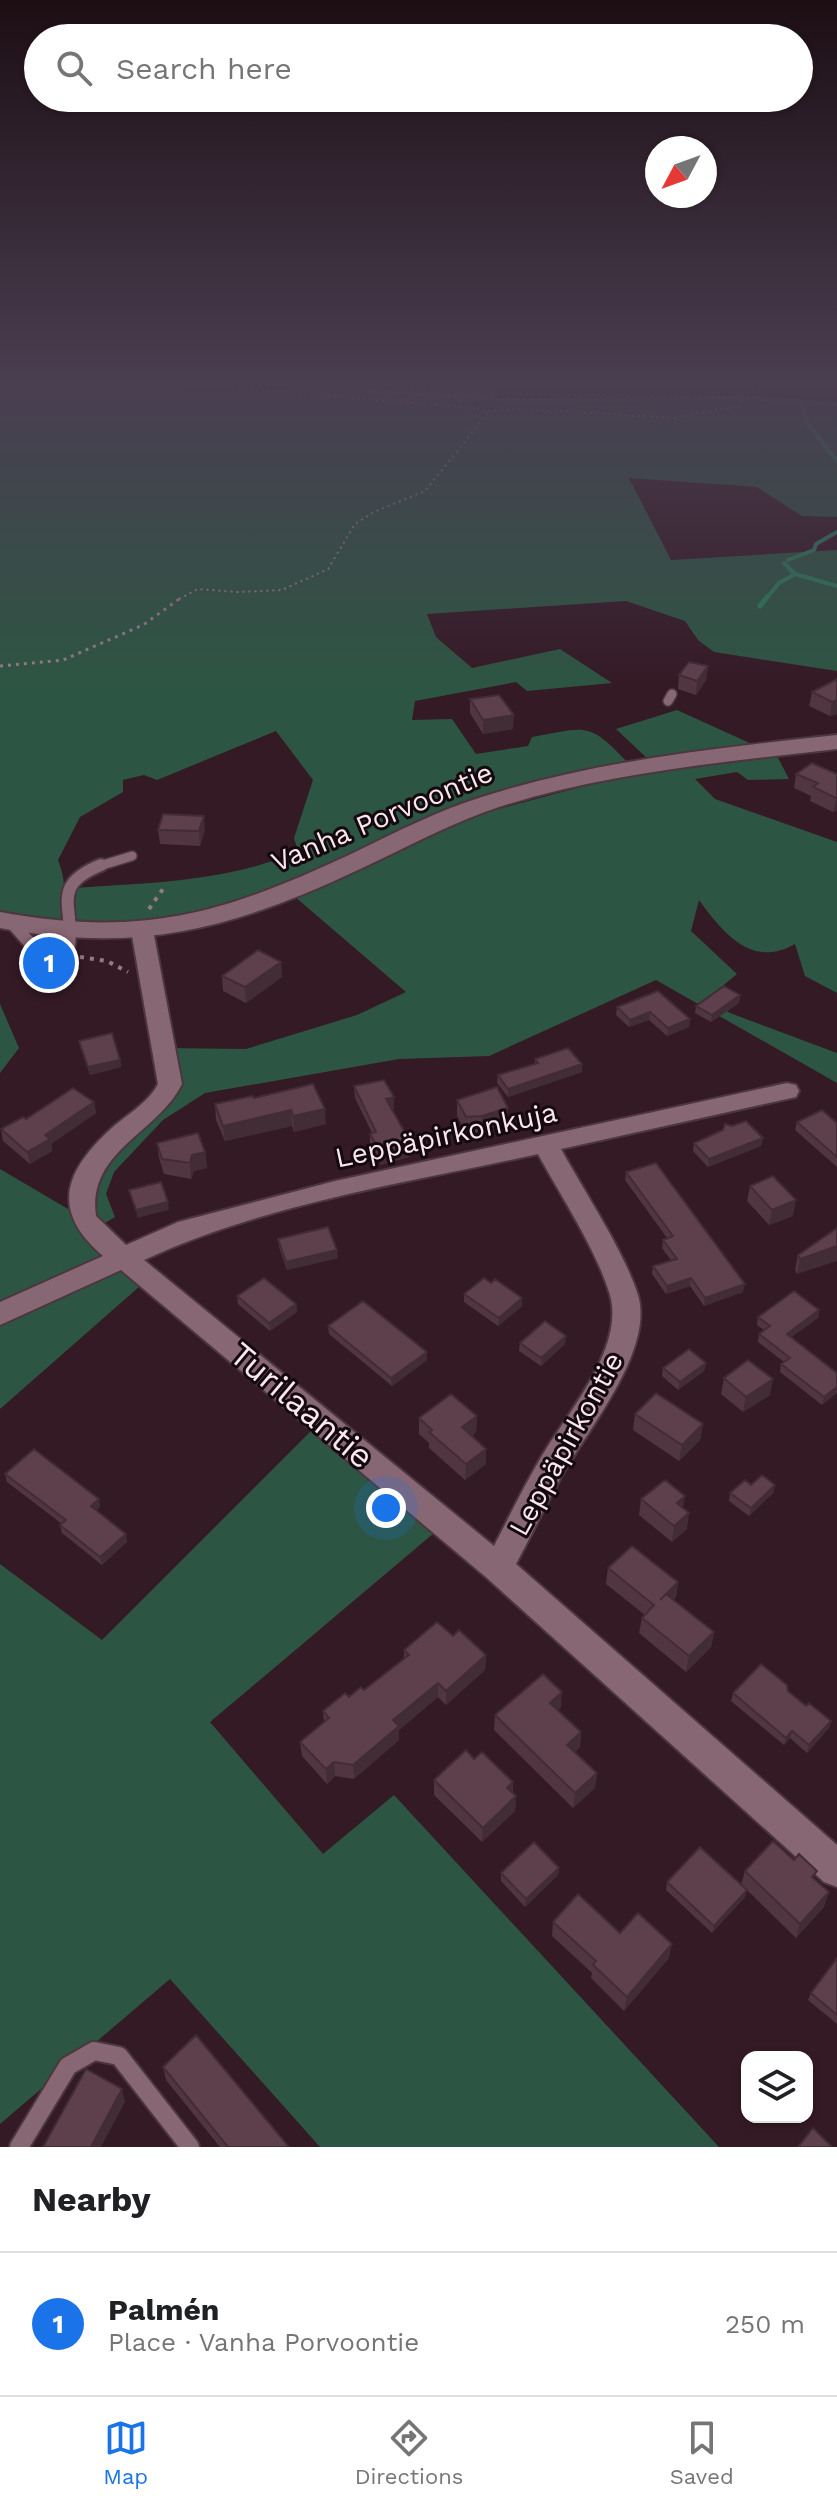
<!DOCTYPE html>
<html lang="en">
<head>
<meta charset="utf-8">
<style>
  :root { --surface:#fff; --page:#f2f2f2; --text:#202124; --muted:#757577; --line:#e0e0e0; --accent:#1a73e8 }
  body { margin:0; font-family:"Work Sans",sans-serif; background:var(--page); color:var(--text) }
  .controls { position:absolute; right:24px; bottom:24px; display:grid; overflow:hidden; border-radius:16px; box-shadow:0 2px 6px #0004 }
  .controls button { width:72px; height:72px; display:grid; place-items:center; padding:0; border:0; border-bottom:2px solid var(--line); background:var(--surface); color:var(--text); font:40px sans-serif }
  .compass { position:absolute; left:645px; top:136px; width:72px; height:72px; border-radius:50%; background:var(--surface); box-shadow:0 2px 6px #0004; rotate:229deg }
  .you { position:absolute; left:386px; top:1508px; width:28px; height:28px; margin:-20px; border:6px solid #fff; border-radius:50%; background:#1a73e8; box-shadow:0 0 0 12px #1a73e833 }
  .badge { display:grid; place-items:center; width:52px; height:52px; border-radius:50%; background:var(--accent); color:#fff; font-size:26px; font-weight:700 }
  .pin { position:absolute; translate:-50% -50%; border:4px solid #fff; box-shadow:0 2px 8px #0006 }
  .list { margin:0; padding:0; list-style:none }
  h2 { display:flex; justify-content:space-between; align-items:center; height:104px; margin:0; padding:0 32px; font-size:34px }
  h2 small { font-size:26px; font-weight:400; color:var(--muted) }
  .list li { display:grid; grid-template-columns:52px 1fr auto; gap:24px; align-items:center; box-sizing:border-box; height:144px; padding:0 32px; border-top:2px solid var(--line) }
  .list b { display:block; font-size:30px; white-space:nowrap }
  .list p { margin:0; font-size:26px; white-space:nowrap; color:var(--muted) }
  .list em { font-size:26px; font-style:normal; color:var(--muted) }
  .icon { flex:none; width:44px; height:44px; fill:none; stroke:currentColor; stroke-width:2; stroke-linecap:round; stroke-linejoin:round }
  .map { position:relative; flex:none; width:837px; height:2147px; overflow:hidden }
  .search { position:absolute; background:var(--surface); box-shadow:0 2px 6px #0004; left:24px; right:24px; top:24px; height:88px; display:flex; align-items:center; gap:20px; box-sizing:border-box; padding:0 28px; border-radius:44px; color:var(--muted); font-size:30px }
  .sheet { height:248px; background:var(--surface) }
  nav { display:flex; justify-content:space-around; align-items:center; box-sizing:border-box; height:112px; border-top:2px solid var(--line); background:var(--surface); font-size:22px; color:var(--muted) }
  nav a { display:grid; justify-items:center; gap:4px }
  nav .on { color:var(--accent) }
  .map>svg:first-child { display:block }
  .green { fill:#2d5543 }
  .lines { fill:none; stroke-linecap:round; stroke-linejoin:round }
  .stream-far1 { stroke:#2b7959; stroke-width:4 }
  .stream { stroke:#2b7959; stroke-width:5 }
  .service-far2-casing { stroke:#4c363f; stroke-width:12 }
  .service-far1-casing { stroke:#4c363f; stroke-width:16 }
  .service-casing { stroke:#4c363f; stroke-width:22 }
  .minor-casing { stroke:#4c363f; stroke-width:4 }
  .tertiary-casing { stroke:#4c363f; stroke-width:4 }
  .path-far2 { stroke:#927b85; stroke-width:2; stroke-dasharray:2 4; stroke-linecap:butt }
  .path-far1 { stroke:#927b85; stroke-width:3; stroke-dasharray:3 5; stroke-linecap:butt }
  .path { stroke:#927b85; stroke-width:4; stroke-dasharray:4 6; stroke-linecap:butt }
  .service-far2 { stroke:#886774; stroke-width:9 }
  .service-far1 { stroke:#886774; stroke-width:12 }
  .service { stroke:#886774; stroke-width:18 }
  .minor { fill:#886774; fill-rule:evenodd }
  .tertiary { fill:#886774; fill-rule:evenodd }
  .wall { fill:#513641 }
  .shaded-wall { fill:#422c35 }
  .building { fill:#5e3f4c; stroke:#422c35; stroke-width:2 }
  .labels { text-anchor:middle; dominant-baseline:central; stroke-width:6; stroke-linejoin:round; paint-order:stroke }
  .street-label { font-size:28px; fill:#fae7ee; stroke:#14090e }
  .near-street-label { font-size:34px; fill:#fae7ee; stroke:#14090e }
</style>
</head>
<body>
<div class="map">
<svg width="837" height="2147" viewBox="0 0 837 2147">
  <rect width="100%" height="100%" fill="#341a25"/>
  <!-- green -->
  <path class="green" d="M41,384H246L449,399L453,396L378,390L382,384H529L497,393L492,398L744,396L837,402V517L802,516L757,487L629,478L671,560L837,550V671L714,652L698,640L685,621L626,601L427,614L436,637L472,668L560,649L612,683L527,691L516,682L415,701L412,720L452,719L476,754L528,746L532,737C589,727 588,721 629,764L522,786L266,893L160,922L74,923L70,909L74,888C148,883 229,882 298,851L294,838L313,780L276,731L157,780L144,775L123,780V792L80,817L58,860C70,891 59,894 63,922L0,913V388Z
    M677,710L754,745L650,761L616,729Z
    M776,754L789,779L748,780L737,772L695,779L715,799L837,842V993L805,976L795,944C752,969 723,933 699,900L691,931L737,974L707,999L730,1013L837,1053V1083L656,980L489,1056L399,1059L205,1093L163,1120L114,1172L106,1194L115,1217L93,1230L148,1279L0,1409V1169L68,1209L70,1181L102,1144L163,1098L165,1048L246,1049L357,1015L406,992L294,896L473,816L618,777Z
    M0,1004L19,1048L0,1073Z
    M311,1431L434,1533L210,1722L323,1854L394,1795L719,2147H320L170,1979L0,2124V1564L102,1640Z"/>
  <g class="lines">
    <!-- stream-far1 -->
    <path class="stream-far1" d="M261,384L511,400L746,398L837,404
      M0,386L19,384
      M801,402L807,423L837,461
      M788,560L814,550L816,544L837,532
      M784,563L795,574L837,586
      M766,599L779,583L795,574"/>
    <!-- stream -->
    <path class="stream" d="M760,606L767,597"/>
    <defs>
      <path id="service-far2" d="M668,701L672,694
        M96,867L132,856"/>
      <path id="service-far1" d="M12,923L37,951L58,953L69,945C75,907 49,886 101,865"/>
      <path id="service" d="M19,2147L68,2066L94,2051L119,2056L190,2147"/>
      <path id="minor" d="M142,923L153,930L182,1084C158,1133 87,1151 96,1216L126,1245L178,1222L335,1181L787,1083L796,1085L799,1091L796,1097L787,1099L561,1149C585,1193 623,1249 638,1295C654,1349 590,1427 564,1472C547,1502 532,1534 516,1564L837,1845V1887L824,1882L487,1578L121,1270L0,1325V1302L103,1256C49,1210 65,1170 113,1127C128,1114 149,1102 158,1084L131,930ZM538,1154C561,1196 597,1251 610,1295C625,1347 568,1412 543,1454C525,1484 510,1515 494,1546L144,1260C267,1203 407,1183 538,1154Z"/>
      <path id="tertiary" d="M837,735V749C725,762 610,772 502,806C452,822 406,848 358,870C232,929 139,954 0,928V912C142,938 223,914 351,854C395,833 438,810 485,796C599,760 719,748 837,735Z"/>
    </defs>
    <!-- service-far2 casing -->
    <use href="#service-far2" class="service-far2-casing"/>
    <!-- service-far1 casing -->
    <use href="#service-far1" class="service-far1-casing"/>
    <!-- service casing -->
    <use href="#service" class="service-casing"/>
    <!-- minor casing -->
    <use href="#minor" class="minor-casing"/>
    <!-- tertiary casing -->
    <use href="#tertiary" class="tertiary-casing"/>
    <!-- path-far2 -->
    <path class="path-far2" d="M310,384L471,394L740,396L770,384
      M488,411L525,409L674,418L740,406L743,401L740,396
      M179,599L198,589L238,592L282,590L328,569L355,524L374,512L425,491L488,413L473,408L188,384"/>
    <!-- path-far1 -->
    <path class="path-far1" d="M0,666L63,660L143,625L182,597"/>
    <!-- path -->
    <path class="path" d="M149,909L165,886
      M80,957L107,961L128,972"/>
    <!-- service-far2 -->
    <use href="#service-far2" class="service-far2"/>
    <!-- service-far1 -->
    <use href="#service-far1" class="service-far1"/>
    <!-- service -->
    <use href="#service" class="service"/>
    <!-- minor -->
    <use href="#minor" class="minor"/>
    <!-- tertiary -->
    <use href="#tertiary" class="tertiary"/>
  </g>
  <!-- wall -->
  <path class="wall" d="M708,666L706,680L696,695L678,689L679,675Z
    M837,679V714L830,716L809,706L812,692Z
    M470,699L513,729L483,734L470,713Z
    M796,774H837V810L833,812L810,801L811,796L794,788Z
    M158,830H205L200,846L160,844Z
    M281,962L282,977L246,1003L223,991L222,976Z
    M658,991L690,1019L689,1027L667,1036L649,1020L629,1027L616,1015L617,1007Z
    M740,995L739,1003L711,1022L695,1013L696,1006Z
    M79,1041L120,1060L121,1067L90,1075L81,1049Z
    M535,1059L582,1072L508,1097L497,1083L498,1075L535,1064Z
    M313,1084L326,1124L294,1132L292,1126L225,1141L216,1120L215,1104L254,1098Z
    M354,1086L394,1109L392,1110L412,1145V1156L381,1165L370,1146V1134L372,1133L355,1098Z
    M457,1100L507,1123L482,1132L466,1133L457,1116Z
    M94,1102L96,1113L51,1144L52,1151L30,1164L3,1141L1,1129L26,1119Z
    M797,1122L837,1123V1167L795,1130Z
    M763,1138L761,1146L708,1167L693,1151L694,1143Z
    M157,1143L205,1152L207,1168L194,1171L191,1179L164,1174L159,1158Z
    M626,1172L743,1292L704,1306L690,1286L666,1294L652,1274L653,1266L671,1260L662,1248L663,1240L667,1238L625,1180Z
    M750,1186L793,1216L769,1225L747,1201Z
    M837,1228L797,1274L795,1270L798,1255Z
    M278,1239L338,1258L287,1270L279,1247Z
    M491,1283L522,1298V1306L498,1326L464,1302V1294Z
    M237,1296L296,1304L297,1312L270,1331L238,1304Z
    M819,1310L818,1318L791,1337L837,1373L822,1405L780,1372L781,1364L784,1362L758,1342L759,1334L764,1330L757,1325L758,1317Z
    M328,1326L427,1352V1360L392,1386L329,1334Z
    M566,1336L565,1344L541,1366L519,1351L520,1343Z
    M706,1363L704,1371L678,1390L662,1376L663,1368Z
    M724,1378L770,1395L743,1412L721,1394Z
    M635,1414L703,1424L700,1440L679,1461L633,1430Z
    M477,1416L476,1432L472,1436L486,1464L465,1480L429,1448V1443L419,1434V1418Z
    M5,1474L99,1499L100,1507L96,1511L126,1534L127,1542L102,1565L62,1533L60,1525L62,1524L7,1482Z
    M751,1485H775L773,1493L749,1516L729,1501L730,1493Z
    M641,1499L683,1508L687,1529L672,1542L639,1515Z
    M608,1568L678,1582L676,1597L673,1600L714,1632L711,1647L686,1672L639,1633L642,1618L645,1615L606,1584Z
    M453,1636L486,1655L485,1670L446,1705L438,1697L399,1730V1740L354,1779L335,1776L327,1784L302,1756L300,1742L324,1723L323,1711L349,1697L364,1690L404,1659V1650Z
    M788,1691L806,1706L831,1721L829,1728L807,1753L790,1738L784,1745L731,1701L733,1693Z
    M561,1707L558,1710L581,1732L580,1747L575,1752L597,1773L595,1788L573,1808L494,1730L495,1715Z
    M474,1759L513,1782V1793L516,1796L515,1811L482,1842L434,1795V1780Z
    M559,1868L558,1875L525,1907L501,1881V1873Z
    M745,1871L815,1879L824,1907L796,1938L747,1890L745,1897L712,1933L666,1890L667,1882L741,1885Z
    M553,1922L620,1933L669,1958L624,2011L591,1978L592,1973L552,1936Z
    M837,1958V2024L808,2000L811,1993Z
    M163,2067L289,2147H220L166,2080Z"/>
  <!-- shaded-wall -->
  <path class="shaded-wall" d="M708,666L706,680L696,695L697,681Z
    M837,700V714L830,716L832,702Z
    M514,715L513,729L483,734V720Z
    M837,797V810L833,812L836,798Z
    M204,816L205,830L200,846L199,831Z
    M281,962L282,977L246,1003L245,987Z
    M740,995L739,1003L711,1022L712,1015Z
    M650,1012L649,1020L629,1027L630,1020Z
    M690,1019L689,1027L667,1036L668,1028Z
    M120,1060L121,1067L90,1075L88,1067Z
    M582,1064V1072L508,1097V1089Z
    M394,1097V1109L386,1111V1099Z
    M94,1102L96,1113L51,1144L52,1151L30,1164L27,1152L45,1135Z
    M508,1108L507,1123L482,1132V1116Z
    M325,1109L326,1124L294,1132L293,1116Z
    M291,1110L292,1126L225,1141L223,1126Z
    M763,1138L761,1146L708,1167L709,1159Z
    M412,1145V1156L381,1165V1153Z
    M205,1152L207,1168L194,1171L191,1179L190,1163L192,1155Z
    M796,1200L793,1216L769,1225L772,1210Z
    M168,1202L169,1210L137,1218L136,1210Z
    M837,1246V1261L797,1274L800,1259Z
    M337,1250L338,1258L287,1270L286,1262Z
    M691,1278L690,1286L666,1294L667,1286Z
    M745,1284L743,1292L704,1306L705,1298Z
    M522,1298V1306L498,1326L499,1318Z
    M296,1304L297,1312L270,1331L269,1323Z
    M819,1310L818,1318L785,1342L787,1334Z
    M566,1336L565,1344L541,1366V1358Z
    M427,1352V1360L392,1386L391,1378Z
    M706,1363L704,1371L678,1390L680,1382Z
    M773,1379L770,1395L743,1412L746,1397Z
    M837,1387V1393L822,1405L824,1397Z
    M477,1416L476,1432L462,1443V1427Z
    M703,1424L700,1440L679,1461L682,1445Z
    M486,1449V1464L465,1480L466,1464Z
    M775,1485L773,1493L749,1516L751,1508Z
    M685,1496L682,1512L677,1503Z
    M99,1499L100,1507L92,1514L91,1506Z
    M689,1513L687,1529L672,1542L674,1526Z
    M126,1534L127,1542L102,1565L100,1557Z
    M678,1582L676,1597L657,1616L660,1600Z
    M714,1632L711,1647L686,1672L689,1656Z
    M486,1655L485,1670L446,1705V1691Z
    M438,1683V1697L399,1730V1740L354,1779L353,1765L393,1720Z
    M562,1692L561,1707L549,1718L550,1703Z
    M831,1721L829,1728L807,1753L809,1745Z
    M792,1731L790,1738L784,1745L786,1738Z
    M581,1732L580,1747L566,1760L567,1745Z
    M334,1762L335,1776L327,1784L326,1769Z
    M597,1773L595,1788L573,1808L575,1793Z
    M513,1782L512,1797L507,1788Z
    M516,1796L515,1811L482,1842L483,1828Z
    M559,1868L558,1875L525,1907L526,1899Z
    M747,1890L745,1897L712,1933L714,1926Z
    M829,1892L824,1907L796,1938L800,1924Z
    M672,1944L669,1958L624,2011L627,1997Z
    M122,2089L125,2102L101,2147H91Z"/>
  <!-- building -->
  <path class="building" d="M689,662L708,666L697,681L679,675Z
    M837,679V700L832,702L812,692Z
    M499,695L514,715L483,720L470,699Z
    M812,763L837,774V797L836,798L813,787L818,783L796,774Z
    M163,814L204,816L199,831L158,830Z
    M258,950L281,962L245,987L222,976Z
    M724,986L740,995L712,1015L696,1006Z
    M658,991L690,1019L668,1028L650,1012L630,1020L617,1007Z
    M112,1033L120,1060L88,1067L79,1041Z
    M568,1048L582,1064L508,1089L498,1075L538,1063L535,1059Z
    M384,1080L394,1097L386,1099L412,1145L381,1153L370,1134L376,1132L354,1086Z
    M313,1084L325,1109L293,1116L291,1110L223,1126L215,1104L252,1096L254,1098Z
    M497,1087L508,1108L482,1116L466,1117L457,1100Z
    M73,1088L94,1102L45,1135L50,1139L27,1152L1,1129L23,1117L26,1119Z
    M822,1110L837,1123V1157L797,1122Z
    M746,1121L763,1138L709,1159L694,1143L723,1130L725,1124L732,1126Z
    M198,1133L205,1152L192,1155L190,1163L162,1159L157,1143Z
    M656,1163L745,1284L705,1298L691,1278L667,1286L653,1266L677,1259L663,1240L673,1236L626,1172Z
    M773,1176L796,1200L772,1210L750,1186Z
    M161,1182L168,1202L136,1210L129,1190Z
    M328,1227L337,1250L286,1262L278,1239Z
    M837,1228V1246L800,1259L798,1255Z
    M264,1278L296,1304L269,1323L237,1296Z
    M484,1278L491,1283L495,1279L522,1298L499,1318L464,1294Z
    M794,1291L819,1310L787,1334L837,1373V1387L824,1397L781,1364L790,1358L759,1334L770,1326L758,1317Z
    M363,1301L427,1352L391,1378L328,1326Z
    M545,1321L566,1336L541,1358L520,1343Z
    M689,1349L706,1363L680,1382L663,1368Z
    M748,1360L773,1379L746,1397L724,1378Z
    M656,1393L703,1424L682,1445L635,1414Z
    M451,1394L477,1416L462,1427L486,1449L466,1464L429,1432L432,1430L419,1418Z
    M34,1449L99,1499L91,1506L126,1534L100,1557L60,1525L66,1520L5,1474Z
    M762,1475L775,1485L751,1508L730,1493L745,1480L751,1485Z
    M665,1480L685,1496L677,1503L689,1513L674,1526L641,1499Z
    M632,1546L678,1582L660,1600L666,1594L714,1632L689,1656L642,1618L654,1605L608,1568Z
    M437,1622L453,1636L459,1630L486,1655L446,1691L438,1683L393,1720L399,1726L353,1765L334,1762L326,1769L300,1742L329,1718L323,1711L345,1693L349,1697L361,1687L364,1690L409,1655L404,1650Z
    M761,1664L787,1685L788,1691L806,1706L809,1703L831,1721L809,1745L792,1731L786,1738L733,1693Z
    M543,1674L562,1692L550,1703L581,1732L567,1745L597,1773L575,1793L495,1715Z
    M466,1750L474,1759L482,1752L513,1782L507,1788L516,1796L483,1828L434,1780Z
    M773,1841L794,1860L799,1854L817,1871L812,1877L829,1892L800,1924L745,1871Z
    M534,1842L559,1868L526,1899L501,1873Z
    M700,1847L747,1890L714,1926L667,1882Z
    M578,1894L620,1933L638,1913L672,1944L627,1997L593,1965L596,1961L553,1922Z
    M837,1958V2015L811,1993Z
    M196,2035L289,2147H228L163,2067Z
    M86,2069L122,2089L91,2147H43Z
    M813,2128L832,2147H798Z"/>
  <!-- sky -->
  <linearGradient id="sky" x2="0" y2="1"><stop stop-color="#1d0e14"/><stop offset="0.56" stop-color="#4a3e51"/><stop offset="1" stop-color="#4a3e51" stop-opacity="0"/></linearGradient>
  <rect width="837" height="685" fill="url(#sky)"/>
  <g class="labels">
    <!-- street labels -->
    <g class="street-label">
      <text transform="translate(382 817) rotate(-23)">Vanha Porvoontie</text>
      <text transform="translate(446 1135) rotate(-12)">Leppäpirkonkuja</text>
      <text transform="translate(566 1444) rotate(-61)">Leppäpirkontie</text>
    </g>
    <!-- near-street labels -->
    <g class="near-street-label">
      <text transform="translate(302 1405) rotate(40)">Turilaantie</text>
    </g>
  </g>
</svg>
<div class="controls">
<button><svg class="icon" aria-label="layers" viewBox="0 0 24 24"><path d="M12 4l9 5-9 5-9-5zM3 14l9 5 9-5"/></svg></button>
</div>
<svg class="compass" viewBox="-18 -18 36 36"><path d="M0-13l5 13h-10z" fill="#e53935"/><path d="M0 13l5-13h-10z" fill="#757577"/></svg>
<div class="you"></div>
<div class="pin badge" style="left:49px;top:963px">1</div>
<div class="search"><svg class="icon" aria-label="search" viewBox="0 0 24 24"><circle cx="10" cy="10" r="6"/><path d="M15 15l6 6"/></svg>Search here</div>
</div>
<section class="sheet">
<h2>Nearby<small></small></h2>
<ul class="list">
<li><span class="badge">1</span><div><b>Palmén</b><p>Place · Vanha Porvoontie</p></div><em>250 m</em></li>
</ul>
</section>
<nav>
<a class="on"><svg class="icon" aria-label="map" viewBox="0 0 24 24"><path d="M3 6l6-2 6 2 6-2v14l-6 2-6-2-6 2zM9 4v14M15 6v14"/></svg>Map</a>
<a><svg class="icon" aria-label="directions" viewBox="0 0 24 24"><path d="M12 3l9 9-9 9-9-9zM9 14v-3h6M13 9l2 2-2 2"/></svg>Directions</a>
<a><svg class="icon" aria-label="saved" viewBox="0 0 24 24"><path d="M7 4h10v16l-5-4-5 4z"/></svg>Saved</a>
</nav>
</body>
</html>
